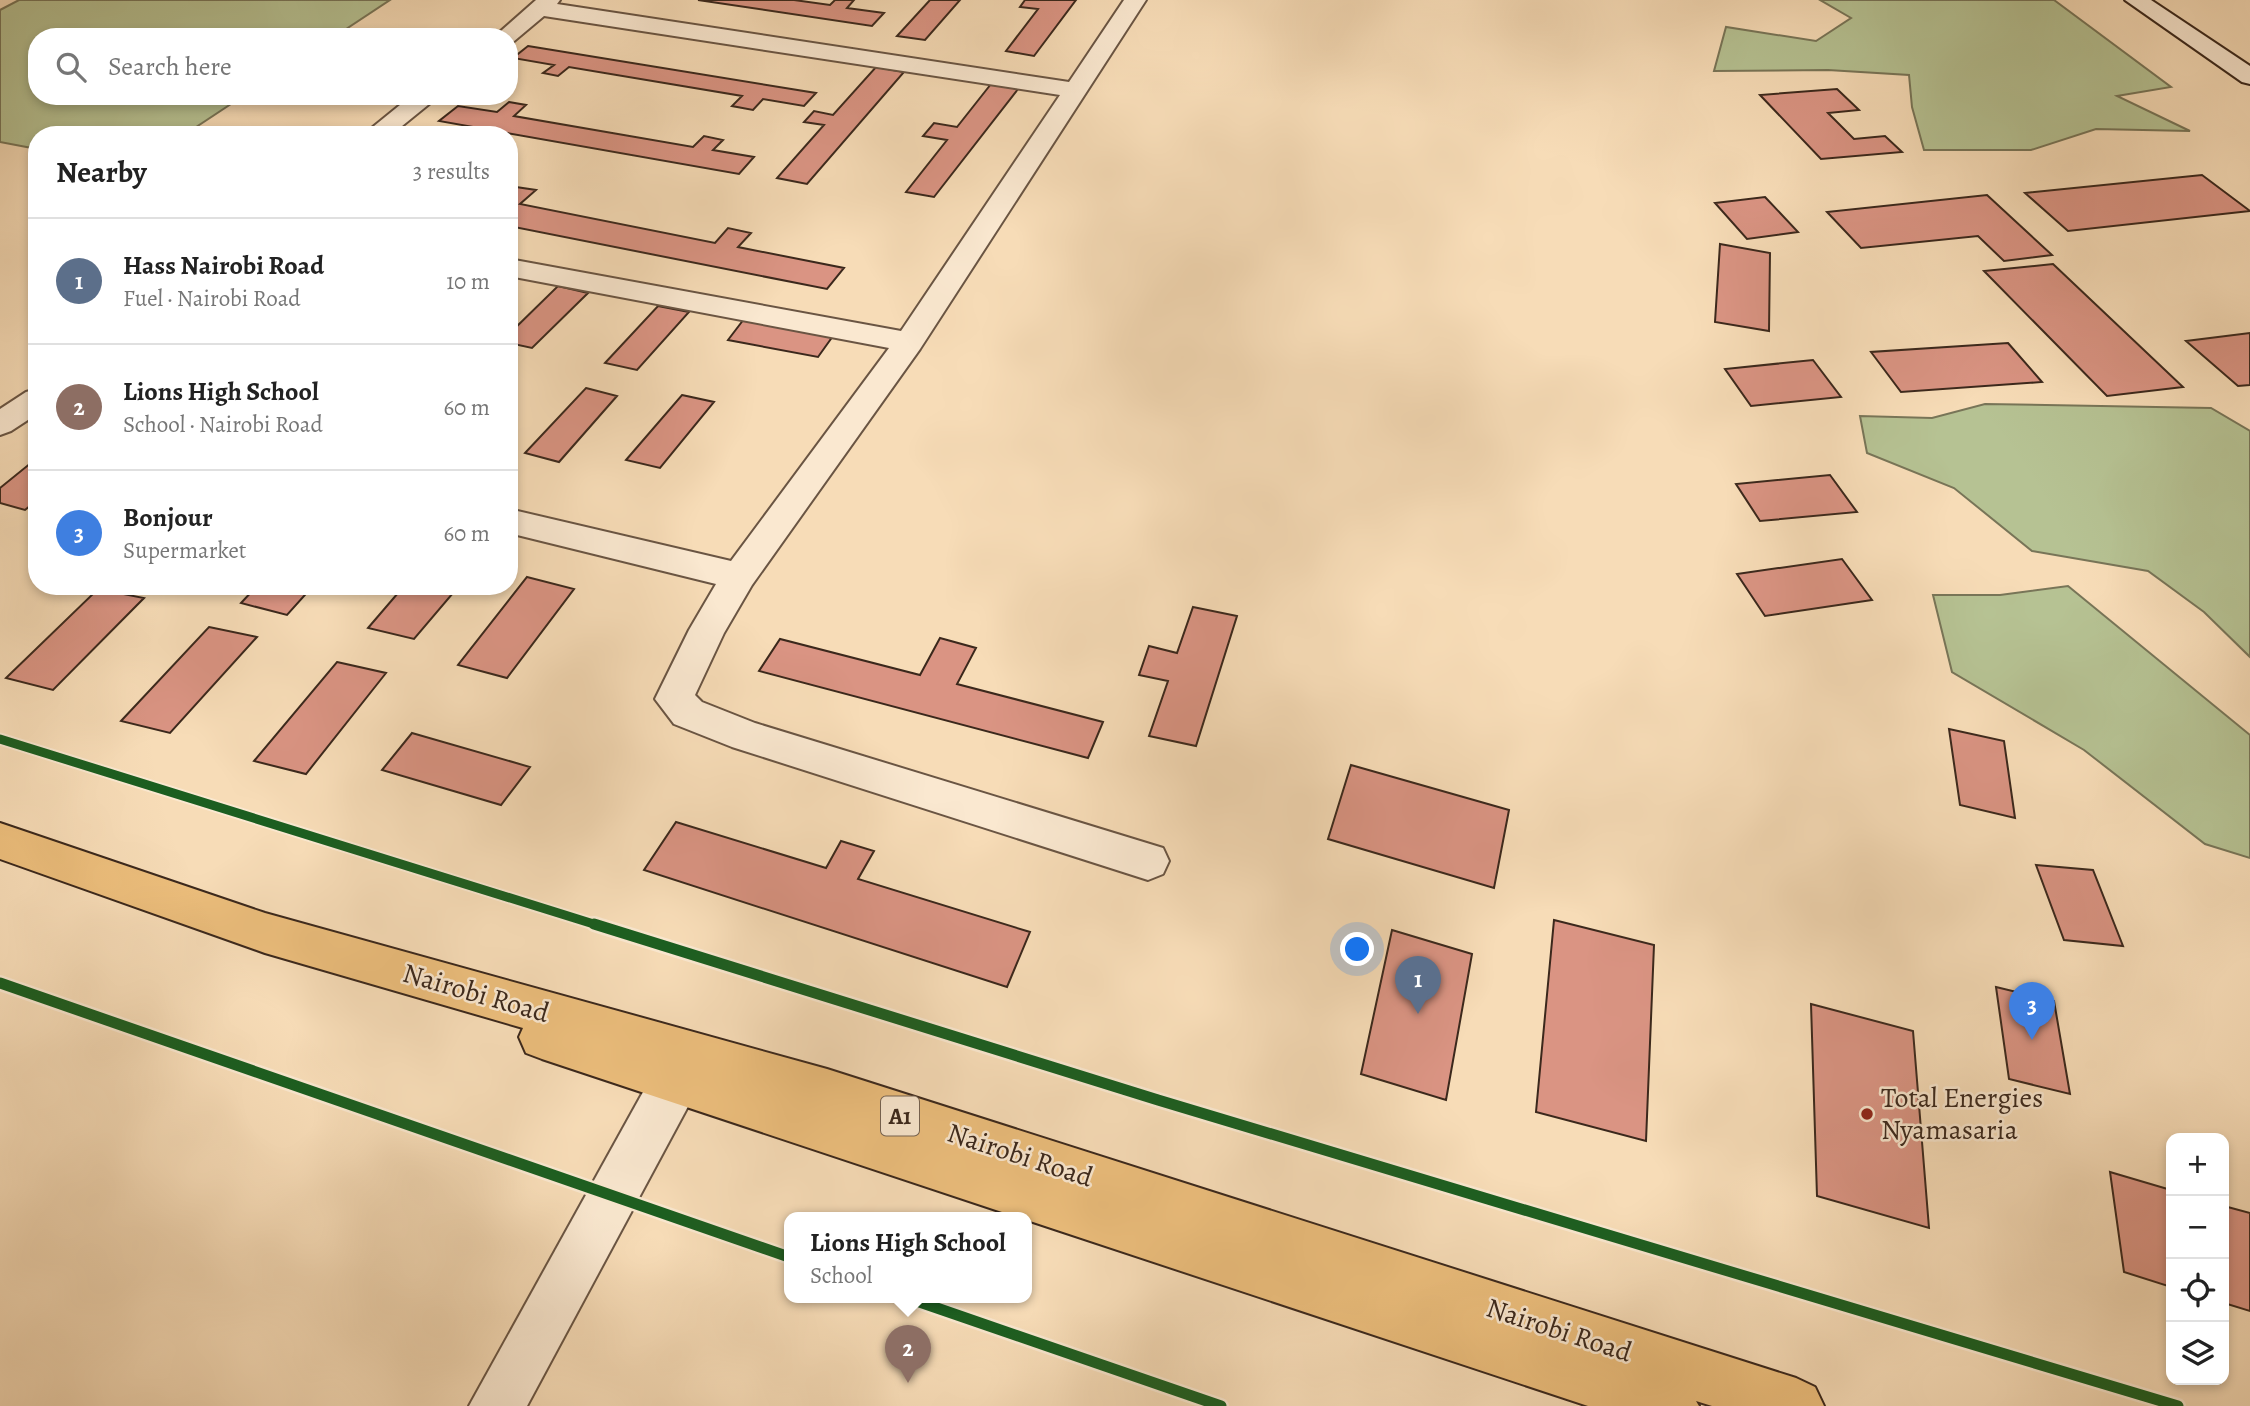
<!DOCTYPE html>
<html lang="en">
<head>
<meta charset="utf-8">
<style>
  :root { --surface:#fff; --page:#f6f6f6; --text:#222; --muted:#767676; --line:#e0e0e0; --accent:#0b8043 }
  body { margin:0; font-family:Alegreya,serif; background:var(--page); color:var(--text) }
  .controls { position:absolute; right:21px; bottom:21px; display:grid; overflow:hidden; border-radius:14px; box-shadow:0 4px 10px #0003 }
  .controls button { width:63px; height:63px; display:grid; place-items:center; padding:0; border:0; border-bottom:2px solid var(--line); background:var(--surface); color:var(--text); font:35px sans-serif }
  .you { position:absolute; left:1358px; top:950px; width:24px; height:24px; margin:-18px; border:5px solid #fff; border-radius:50%; background:#1a73e8; box-shadow:0 0 0 10px #1a73e833 }
  .badge { display:grid; place-items:center; width:46px; height:46px; border-radius:50%; background:var(--accent); color:#fff; font-size:23px; font-weight:700 }
  .pin { position:absolute; translate:-50% -58px; filter:drop-shadow(0 2px 4px #0008) }
  .pin::after { content:''; position:absolute; top:37px; width:24px; height:21px; background:inherit; clip-path:polygon(0 0,100% 0,50% 100%) }
  .popup { position:absolute; left:784px; top:1212px; width:248px; height:91px; box-sizing:border-box; display:grid; place-content:center; border-radius:14px; background:var(--surface); filter:drop-shadow(0 2px 5px #0005); font-size:23px; white-space:nowrap; color:var(--muted) }
  .popup b { font-size:26px; color:var(--text) }
  .popup::after { content:''; position:absolute; left:50%; top:100%; margin-left:-14px; border:14px solid transparent; border-top-color:var(--surface) }
  .list { margin:0; padding:0; list-style:none }
  h2 { display:flex; justify-content:space-between; align-items:center; height:91px; margin:0; padding:0 28px; font-size:30px }
  h2 small { font-size:23px; font-weight:400; color:var(--muted) }
  .list li { display:grid; grid-template-columns:46px 1fr auto; gap:21px; align-items:center; box-sizing:border-box; height:126px; padding:0 28px; border-top:2px solid var(--line) }
  .list b { display:block; font-size:26px; white-space:nowrap }
  .list p { margin:0; font-size:23px; white-space:nowrap; color:var(--muted) }
  .list em { font-size:23px; font-style:normal; color:var(--muted) }
  .icon { flex:none; width:38px; height:38px; fill:none; stroke:currentColor; stroke-width:2; stroke-linecap:round; stroke-linejoin:round }
  .map { position:relative; flex:none; width:2250px; height:1406px; overflow:hidden }
  .search { position:absolute; background:var(--surface); box-shadow:0 4px 10px #0003; left:28px; top:28px; width:490px; height:77px; display:flex; align-items:center; gap:18px; box-sizing:border-box; padding:0 24px; border-radius:28px; color:var(--muted); font-size:26px }
  .panel { position:absolute; background:var(--surface); box-shadow:0 4px 10px #0003; left:28px; top:126px; width:490px; height:469px; border-radius:28px }
  .map>svg:first-child { display:block }
  .green { fill:#b6c293; stroke:#787558; stroke-width:2 }
  .building { fill:#da9483; stroke:#3b281c; stroke-width:2 }
  .lines { fill:none; stroke-linecap:round; stroke-linejoin:round }
  .minor-casing { stroke:#6a5543; stroke-width:4 }
  .tertiary-casing { stroke:#6a5543; stroke-width:4 }
  .secondary-casing { stroke:#3b281c; stroke-width:4 }
  .trunk-casing { stroke:#3b281c; stroke-width:4 }
  .minor { fill:#fae8d0; fill-rule:evenodd }
  .tertiary { fill:#fae8d0; fill-rule:evenodd }
  .secondary { fill:#fae8d0; fill-rule:evenodd }
  .trunk { fill:#ecbe7c; fill-rule:evenodd }
  .cycleway-far1-casing { stroke:#fae8d0; stroke-width:13 }
  .cycleway-casing { stroke:#fae8d0; stroke-width:16 }
  .cycleway-far1 { stroke:#1b5e20; stroke-width:9 }
  .cycleway { stroke:#1b5e20; stroke-width:11 }
  .poi-dot { fill:#8f2418; stroke:#fae8d0; stroke-width:2.5 }
  .labels { text-anchor:middle; dominant-baseline:central; stroke-width:5; stroke-linejoin:round; paint-order:stroke }
  .shield { fill:#fae8d0; stroke:#746252; stroke-width:2 }
  .shield-label { font-size:23px; font-weight:bold; fill:#3b281c }
  .near-street-label { font-size:28px; fill:#3b281c; stroke:#fae8d0 }
  .near-poi-label { font-size:28px; fill:#3b281c; stroke:#fae8d0; text-anchor:start }
</style>
</head>
<body>
<div class="map">
<svg width="2250" height="1406" viewBox="0 0 2250 1406">
  <rect width="100%" height="100%" fill="#f7dcb7"/>
  <filter id="stains"><feTurbulence type="fractalNoise" baseFrequency=".00286" numOctaves="4"/><feColorMatrix values="0 0 0 0 .2 0 0 0 0 .09 0 0 0 0 .02 0 0 0 .5 -.17"/></filter>
  <radialGradient id="worn" r=".72"><stop offset=".6" stop-color="#630" stop-opacity="0"/><stop offset="1" stop-color="#630" stop-opacity=".3"/></radialGradient>
  <!-- green -->
  <path class="green" d="M19,0H390L334,37H37V96H243L184,135H37V149L0,142V10Z
    M1820,0H2054L2171,87L2117,96L2190,131L2096,129L2031,150H1924L1912,107L1909,75L1828,70L1714,71L1726,27L1816,41L1851,18Z
    M1985,404L2211,408L2250,431V657L2204,612L2148,571L2032,551L1954,488L1867,453L1860,416L1932,418Z
    M2068,586L2250,735V858L2205,844L2084,750L1952,672L1933,595H2000Z"/>
  <!-- building -->
  <path class="building" d="M698,0H794L830,5L835,0H854L847,8L884,13L872,26Z
    M930,0H960L925,40L897,36Z
    M1025,0H1076L1034,56L1006,51L1038,9L1020,7Z
    M528,46L816,93L804,106L763,99L753,110L732,106L742,96L569,67L558,76L543,73L554,65L513,58Z
    M876,67L904,72L807,184L777,178L824,125L804,122L814,111L833,115Z
    M991,84L1018,89L934,197L906,192L947,140L923,136L934,123L957,127Z
    M1837,89L1859,110L1828,113L1854,139L1885,136L1902,152L1821,159L1760,95Z
    M509,102L526,105L514,116L693,147L704,136L723,140L713,150L754,157L739,174L439,121L458,106L497,112Z
    M2202,175L2250,211L2068,231L2025,193Z
    M516,187L536,190L520,204L715,243L728,228L751,233L738,247L844,268L827,289L509,226V192Z
    M1987,195L2052,255L2004,261L1978,236L1861,248L1827,212Z
    M1765,197L1798,232L1747,239L1715,203Z
    M1720,244L1770,253L1769,331L1715,322Z
    M2053,264L2183,387L2107,396L1984,271Z
    M558,286L588,293L532,348L509,343V334Z
    M658,306L689,312L637,370L605,363Z
    M744,319L833,336L818,357L728,340Z
    M2250,333V385L2238,386L2186,341Z
    M2008,343L2042,382L1901,392L1871,352Z
    M1813,360L1841,397L1751,406L1725,369Z
    M586,388L617,396L559,462L525,453Z
    M682,395L714,402L660,468L626,460Z
    M37,458V500L25,510L0,503V488Z
    M1830,475L1857,512L1760,521L1736,484Z
    M1842,559L1872,600L1765,616L1737,574Z
    M527,577L574,589L507,678L458,665Z
    M257,586H313L287,615L241,603Z
    M404,586H459L414,639L368,628Z
    M98,589L144,598L53,690L6,678Z
    M1193,607L1237,616L1196,746L1149,736L1168,681L1139,675L1149,646L1177,653Z
    M209,627L257,637L170,733L121,721Z
    M940,638L976,648L957,684L1103,722L1088,758L759,671L780,639L920,675Z
    M337,662L386,673L306,774L254,761Z
    M1949,729L2004,741L2015,818L1960,805Z
    M412,733L530,767L501,805L382,770Z
    M1351,765L1509,810L1494,888L1328,839Z
    M676,822L826,868L841,841L874,851L858,879L1030,932L1007,987L644,870Z
    M2036,865L2093,870L2123,946L2064,940Z
    M1554,920L1654,945L1646,1141L1536,1112Z
    M1392,930L1472,954L1446,1100L1361,1074Z
    M1996,987L2054,1001L2070,1094L2009,1079Z
    M1811,1004L1913,1031L1929,1228L1817,1196Z
    M2110,1172L2171,1190V1287L2124,1272Z
    M2224,1206L2250,1213V1311L2224,1303Z"/>
  <g class="lines">
    <defs>
      <path id="minor" d="M536,0H560L557,4L1069,82L1124,0H1146L920,349L752,585L724,633L695,695L702,702L755,723L1163,848L1169,861L1163,874L1148,880L732,747L674,724L655,699L689,630L716,584L509,533V509L731,561L889,348L509,276V259L901,331L1060,95L544,16L513,42L509,43V37H494Z
        M411,96H439L391,135H363Z
        M37,389V414L11,431L0,435V409L26,392Z"/>
      <path id="tertiary" d="M675,1059L692,1065L699,1082L692,1099L527,1406H469L658,1065Z"/>
      <path id="secondary" d="M2125,0H2151L2250,66V84L2242,82Z"/>
      <path id="trunk" d="M0,823L265,913L827,1069L1796,1378L1815,1387L1824,1406H1712L1696,1401L1699,1406H1588L1027,1220V1217H1017L542,1059L526,1053L519,1037L523,1028L265,953L0,859Z"/>
    </defs>
    <!-- minor casing -->
    <use href="#minor" class="minor-casing"/>
    <!-- tertiary casing -->
    <use href="#tertiary" class="tertiary-casing"/>
    <!-- secondary casing -->
    <use href="#secondary" class="secondary-casing"/>
    <!-- trunk casing -->
    <use href="#trunk" class="trunk-casing"/>
    <!-- minor -->
    <use href="#minor" class="minor"/>
    <!-- tertiary -->
    <use href="#tertiary" class="tertiary"/>
    <!-- secondary -->
    <use href="#secondary" class="secondary"/>
    <!-- trunk -->
    <use href="#trunk" class="trunk"/>
    <defs>
      <path id="cycleway-far1" d="M0,739L600,926"/>
      <path id="cycleway" d="M594,924L1158,1100L2178,1406
        M0,983L789,1257
        M905,1297L1221,1406"/>
    </defs>
    <!-- cycleway-far1 casing -->
    <use href="#cycleway-far1" class="cycleway-far1-casing"/>
    <!-- cycleway casing -->
    <use href="#cycleway" class="cycleway-casing"/>
    <!-- cycleway-far1 -->
    <use href="#cycleway-far1" class="cycleway-far1"/>
    <!-- cycleway -->
    <use href="#cycleway" class="cycleway"/>
  </g>
  <!-- markers -->
  <circle class="poi-dot" cx="1867" cy="1114" r="7"/>
  <g class="labels">
    <!-- shield labels -->
    <rect class="shield" x="881" y="1096.5" width="38" height="39" rx="5"/>
    <g class="shield-label">
      <text x="900" y="1116">A1</text>
    </g>
    <!-- near-street labels -->
    <g class="near-street-label">
      <text transform="translate(476 993) rotate(16)">Nairobi Road</text>
      <text transform="translate(1020 1155) rotate(18)">Nairobi Road</text>
      <text transform="translate(1559 1330) rotate(18)">Nairobi Road</text>
    </g>
    <!-- near-poi labels -->
    <g class="near-poi-label">
      <text x="1881" y="1098">Total Energies<tspan x="1881" dy="32">Nyamasaria</tspan></text>
    </g>
  </g>
  <rect width="100%" height="100%" filter="url(#stains)"/>
  <rect width="100%" height="100%" fill="url(#worn)"/>
</svg>
<div class="controls">
<button>+</button>
<button>−</button>
<button><svg class="icon" aria-label="locate" viewBox="0 0 24 24"><circle cx="12" cy="12" r="6"/><path d="M12 2v4M12 18v4M2 12h4M18 12h4"/></svg></button>
<button><svg class="icon" aria-label="layers" viewBox="0 0 24 24"><path d="M12 4l9 5-9 5-9-5zM3 14l9 5 9-5"/></svg></button>
</div>
<div class="you"></div>
<div class="pin badge" style="left:1418px;top:1014px;background:#5c6f8a">1</div>
<div class="pin badge" style="left:908px;top:1383px;background:#8d6e63">2</div>
<div class="popup"><b>Lions High School</b>School</div>
<div class="pin badge" style="left:2032px;top:1040px;background:#3f7fe0">3</div>
<div class="search"><svg class="icon" aria-label="search" viewBox="0 0 24 24"><circle cx="10" cy="10" r="6"/><path d="M15 15l6 6"/></svg>Search here</div>
<section class="panel">
<h2>Nearby<small>3 results</small></h2>
<ul class="list">
<li><span class="badge" style="background:#5c6f8a">1</span><div><b>Hass Nairobi Road</b><p>Fuel · Nairobi Road</p></div><em>10 m</em></li>
<li><span class="badge" style="background:#8d6e63">2</span><div><b>Lions High School</b><p>School · Nairobi Road</p></div><em>60 m</em></li>
<li><span class="badge" style="background:#3f7fe0">3</span><div><b>Bonjour</b><p>Supermarket</p></div><em>60 m</em></li>
</ul>
</section>
</div>
</body>
</html>
